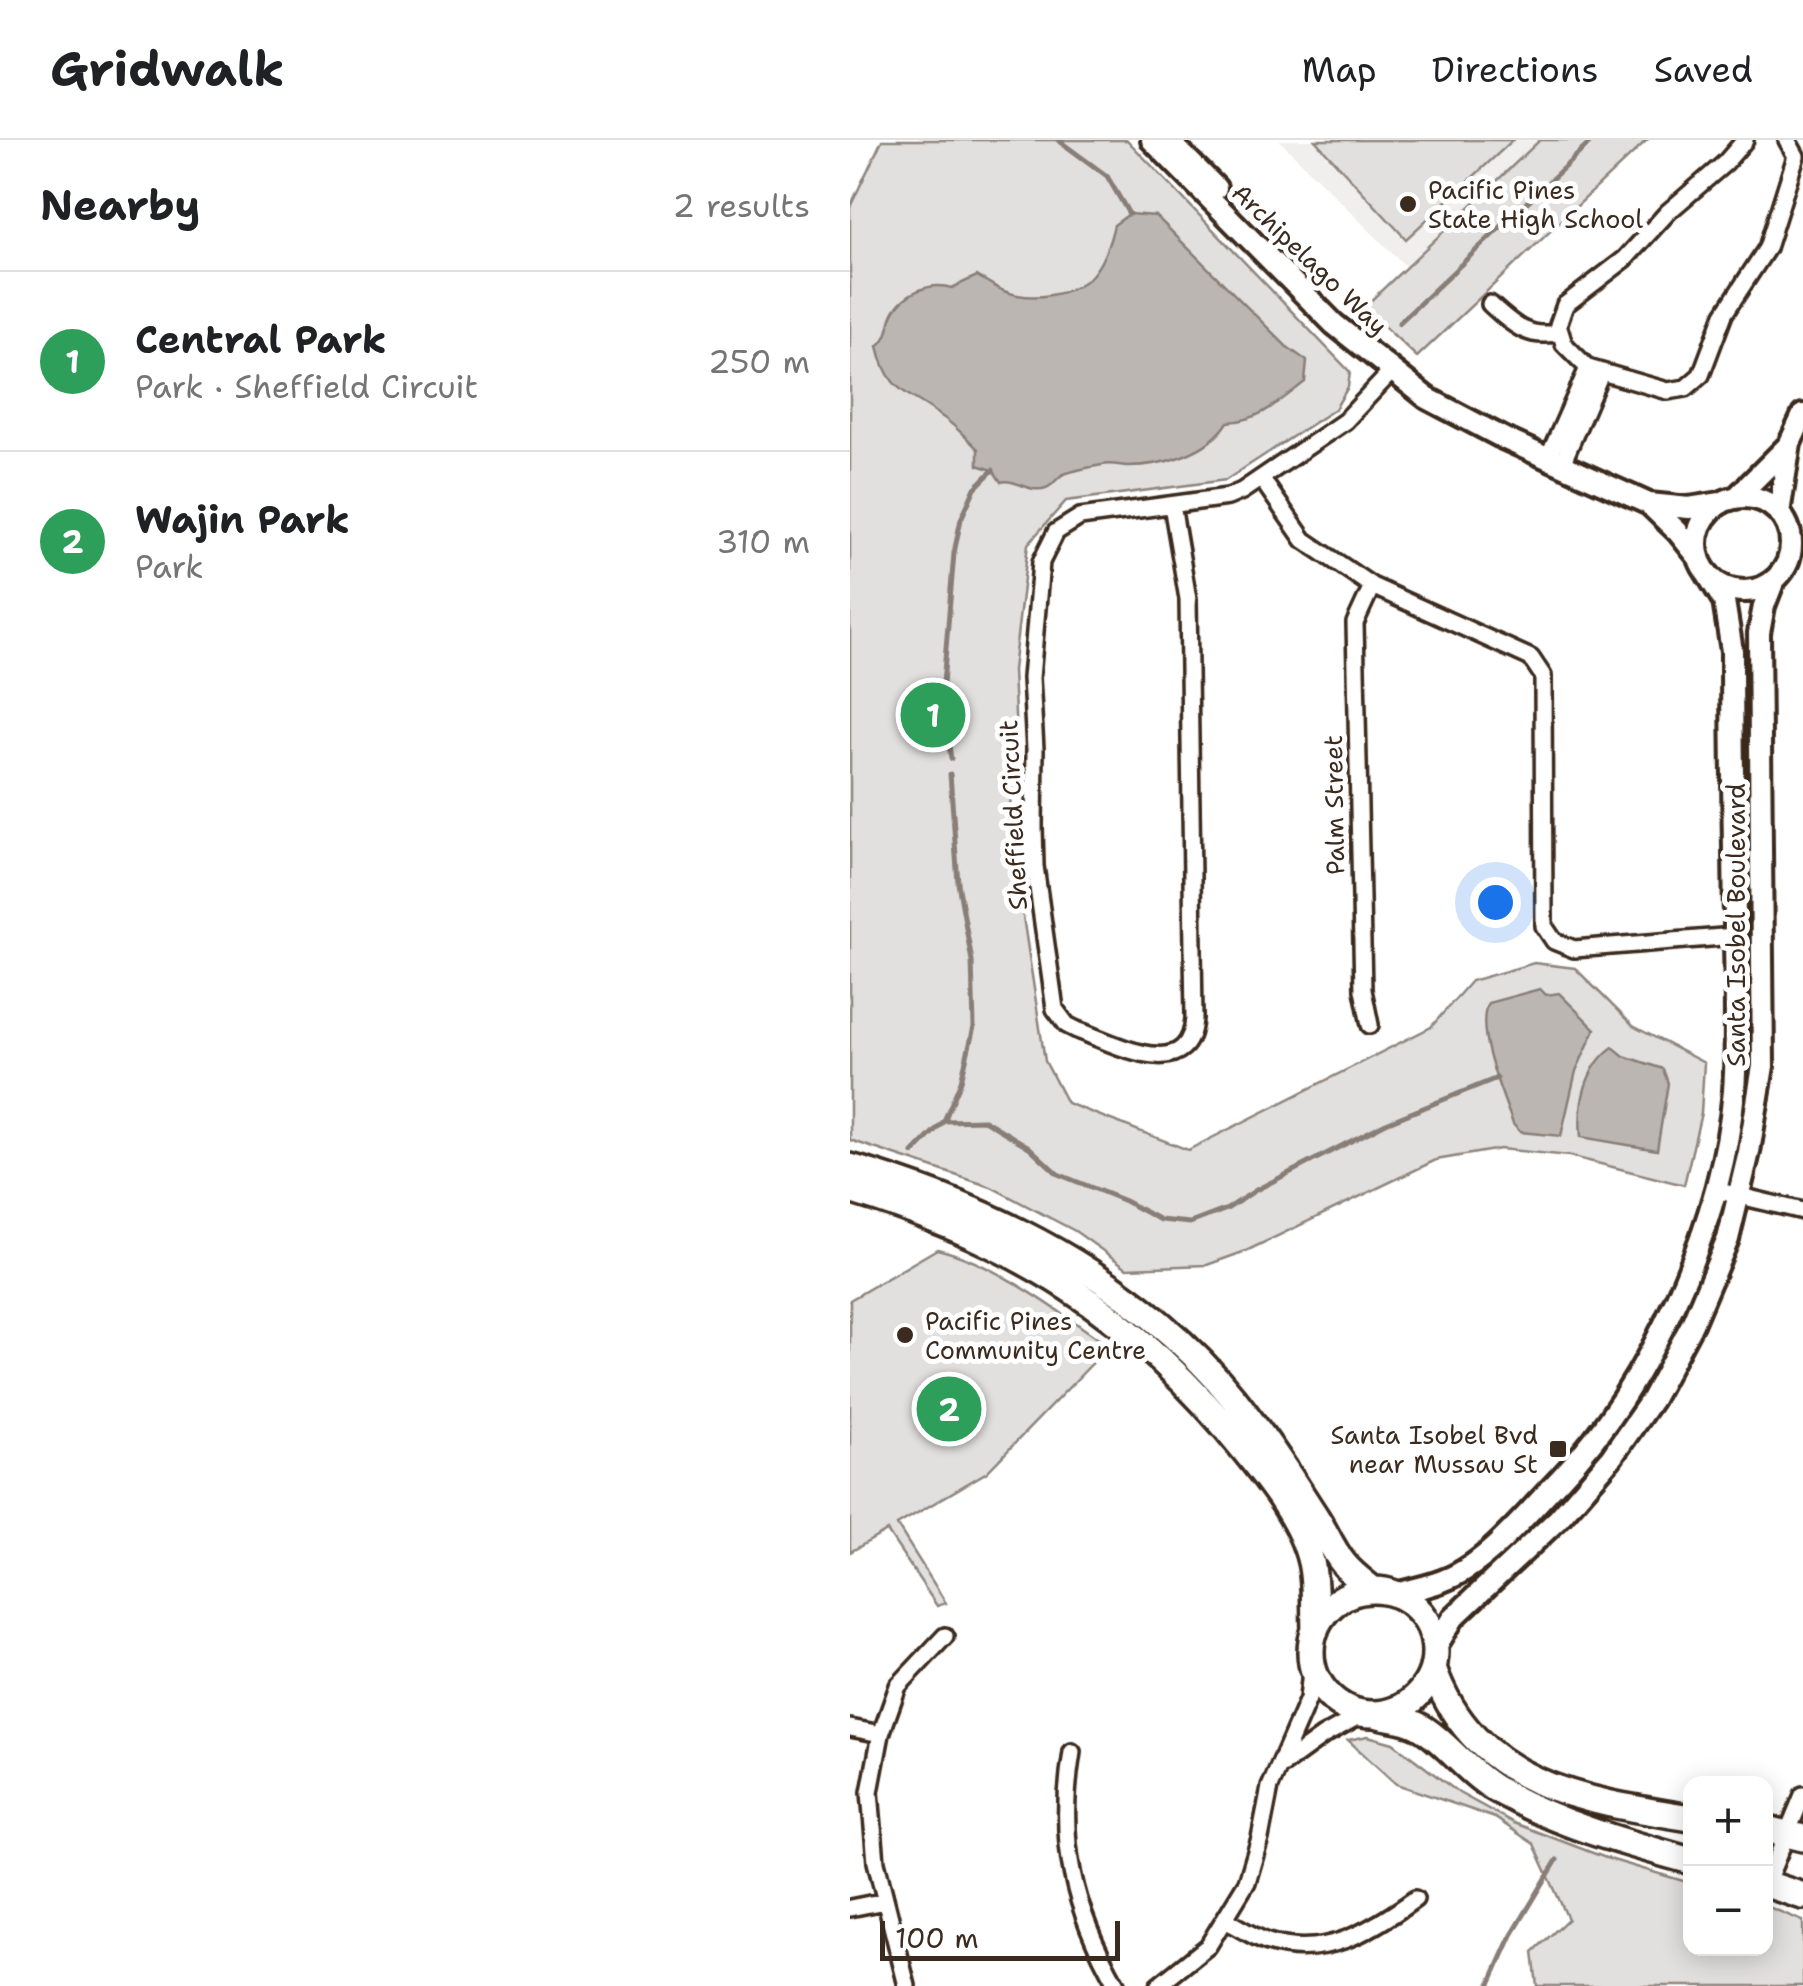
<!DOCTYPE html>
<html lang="en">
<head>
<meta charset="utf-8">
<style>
  :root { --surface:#fff; --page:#f6f6f6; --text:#202124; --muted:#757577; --line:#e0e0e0; --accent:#3b2a1e }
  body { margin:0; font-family:"Shantell Sans",sans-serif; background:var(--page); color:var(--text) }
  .controls { position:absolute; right:30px; bottom:30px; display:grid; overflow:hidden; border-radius:20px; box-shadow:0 5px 25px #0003 }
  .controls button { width:90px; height:90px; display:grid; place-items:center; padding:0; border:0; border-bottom:2px solid var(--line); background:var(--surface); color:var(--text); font:50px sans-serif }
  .scale { position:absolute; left:30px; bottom:25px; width:240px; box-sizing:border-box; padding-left:10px; border:5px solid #3b2a1e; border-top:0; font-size:28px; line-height:35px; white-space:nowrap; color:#3b2a1e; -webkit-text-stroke:8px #fff; paint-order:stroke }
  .you { position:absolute; left:645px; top:762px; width:35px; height:35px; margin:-25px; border:8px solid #fff; border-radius:50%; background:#1a73e8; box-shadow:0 0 0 15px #1a73e833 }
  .badge { display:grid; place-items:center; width:65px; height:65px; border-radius:50%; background:var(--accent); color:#fff; font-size:32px; font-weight:700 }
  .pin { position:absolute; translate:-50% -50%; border:5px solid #fff; box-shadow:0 2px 10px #0006 }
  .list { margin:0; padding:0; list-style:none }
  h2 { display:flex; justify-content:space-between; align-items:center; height:130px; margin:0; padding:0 40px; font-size:42px }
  h2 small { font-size:32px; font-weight:400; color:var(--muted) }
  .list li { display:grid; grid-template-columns:65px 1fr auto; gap:30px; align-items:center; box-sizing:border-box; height:180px; padding:0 40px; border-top:2px solid var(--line) }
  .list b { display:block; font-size:38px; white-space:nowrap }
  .list p { margin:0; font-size:32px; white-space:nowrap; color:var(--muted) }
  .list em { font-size:32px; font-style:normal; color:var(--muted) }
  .map { position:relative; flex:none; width:953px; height:1846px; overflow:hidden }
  header { display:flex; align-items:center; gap:60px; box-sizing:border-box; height:140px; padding:0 50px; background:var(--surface); border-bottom:2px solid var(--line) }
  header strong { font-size:48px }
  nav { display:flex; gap:55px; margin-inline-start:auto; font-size:35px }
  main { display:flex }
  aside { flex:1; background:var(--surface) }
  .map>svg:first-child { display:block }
  .built { fill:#f1efee }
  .green { fill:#e2e0de; stroke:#8e857e; stroke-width:2.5 }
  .water { fill:#bcb6b3; stroke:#887e77; stroke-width:2.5 }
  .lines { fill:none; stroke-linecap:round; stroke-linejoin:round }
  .stream { stroke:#887e77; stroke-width:5 }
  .minor-casing { stroke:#3b2a1e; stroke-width:22 }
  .tertiary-casing { stroke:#3b2a1e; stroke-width:28 }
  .primary-casing { stroke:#3b2a1e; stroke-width:32 }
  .minor { stroke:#fff; stroke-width:15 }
  .tertiary { stroke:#fff; stroke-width:20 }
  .primary { stroke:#fff; stroke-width:25 }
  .poi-dot { fill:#3b2a1e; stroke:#fff; stroke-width:4 }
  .labels { text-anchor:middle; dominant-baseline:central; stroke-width:10; stroke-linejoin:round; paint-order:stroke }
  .poi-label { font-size:25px; fill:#3b2a1e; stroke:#fff; text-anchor:start }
  .street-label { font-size:25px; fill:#3b2a1e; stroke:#fff }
</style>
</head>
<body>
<header>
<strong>Gridwalk</strong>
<nav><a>Map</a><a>Directions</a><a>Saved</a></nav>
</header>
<main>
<aside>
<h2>Nearby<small>2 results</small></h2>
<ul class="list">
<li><span class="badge" style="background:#2e9e5b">1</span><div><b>Central Park</b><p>Park · Sheffield Circuit</p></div><em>250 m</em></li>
<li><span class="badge" style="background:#2e9e5b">2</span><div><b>Wajin Park</b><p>Park</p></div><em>310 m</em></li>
</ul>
</aside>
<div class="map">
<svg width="953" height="1846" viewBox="0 0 953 1846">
  <rect width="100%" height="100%" fill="#fff"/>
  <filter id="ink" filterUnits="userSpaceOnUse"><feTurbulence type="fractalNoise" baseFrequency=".01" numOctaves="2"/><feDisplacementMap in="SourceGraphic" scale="20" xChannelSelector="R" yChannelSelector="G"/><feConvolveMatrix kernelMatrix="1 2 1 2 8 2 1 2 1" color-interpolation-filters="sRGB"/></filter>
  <g filter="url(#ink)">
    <!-- built -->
    <path class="built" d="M429,0H690L556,127Z"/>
    <!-- green -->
    <path class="green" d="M32,0H277L500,232L498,247L485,269L376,340L216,361L178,404L163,530L167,619L158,678L195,921L217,963L338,1010L581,887L621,841L684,823L725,828L783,886L854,923L851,973L834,1045L719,1016L650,1009L586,1020L396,1111L357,1125L277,1128L225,1091L141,1047L0,1000V67Z
      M465,0H663L556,99Z
      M690,0H797L567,217L514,167Z
      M87,1109C144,1122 211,1173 259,1206L137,1332L47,1385L96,1463L87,1466L37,1391L0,1412V1160Z
      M518,1596L543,1603L609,1653L664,1683L756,1718L840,1743L841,1808H916V1766L953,1781V1846H687L683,1812L718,1779L684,1704L645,1678L546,1644L498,1600Z"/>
    <!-- water -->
    <path class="water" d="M279,74L306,76L436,206L457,221L455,242C431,260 410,281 378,282C359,313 310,327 275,326C266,325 261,323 252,325C240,327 226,330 214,334C207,337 203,346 196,348C180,354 166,338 151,342L143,330L128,325V309C116,298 105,285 91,276C56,250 39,254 28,206C38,197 37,191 41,178C50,154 79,141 102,148L127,136C136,141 145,147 154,151C181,162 222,156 242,135C254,121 260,102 264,85Z
      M690,849L696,855L709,853L745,889L726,931L711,996L670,992L663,984C653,956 624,890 638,863Z
      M763,907L774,916L813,929L818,943L807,1010L731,997C728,964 735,927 763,907Z"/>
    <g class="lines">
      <!-- stream -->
      <path class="stream" d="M208,0L257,36L279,74
        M549,183L743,0
        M101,619L92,556L104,413L111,379L125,348L143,330
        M94,981L134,980L179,1007L208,1034L275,1061L310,1080L340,1083L377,1069L406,1050L536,983L647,938
        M63,1013L94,981L111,941L124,887L122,821L108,743L100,634
        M639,1846L662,1795L707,1720"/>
      <defs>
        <path id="minor" d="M895,0L875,23L818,72L775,119L715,165L708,185L714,204L738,228L818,251L836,248L851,235L874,174L917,108L946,16L937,0
          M640,164C663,185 679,200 710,192
          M698,318L738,228
          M712,324L751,233
          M411,338L454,400L522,446L681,518L693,536L694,786L704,801L724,809L885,796
          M322,365L338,459L344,878C340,946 264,903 227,890L217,885L205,869L185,726L184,687L185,609L181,538L191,422L206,392L230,377L378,357L392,351L495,281L543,230
          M520,885L513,850L505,483L522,446
          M865,1050L953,1071
          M0,1588L31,1594
          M222,1612C207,1701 223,1769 267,1846
          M433,1625L473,1596L514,1573
          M916,1744L953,1655
          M0,1768L35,1761
          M375,1780C389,1787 403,1797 418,1802C474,1820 521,1791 565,1759
          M57,1846L26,1722L20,1652L31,1594L48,1546L95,1496
          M308,1846L358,1806L397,1742L410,1698L420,1647L458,1559L462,1521"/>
        <path id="tertiary" d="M302,0L484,184L577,258L655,299L799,364L828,392L849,418
          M318,0L366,48
          M847 404a47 47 0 1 1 94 0a47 47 0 1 1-94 0Z
          M886,358L939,305
          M799,364L839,368L871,363
          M929,373L940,303L953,275
          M547,1454C563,1449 582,1446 597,1439C639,1422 679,1371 710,1339C801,1243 872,1083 884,951C888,895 885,840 885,784C884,693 882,602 882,511L874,461L856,432
          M585,1508L604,1477L708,1379L761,1318L802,1259L842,1184L878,1099L899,1012L913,926L909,493L914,466L924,440"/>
        <path id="primary" d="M0,1027C154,1071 308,1151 403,1284C426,1314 446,1347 467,1379C476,1393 483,1411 494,1424C502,1434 513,1442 523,1450
          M0,1050C165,1100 287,1175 395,1311C420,1342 452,1382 461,1422C466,1443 464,1469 465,1491
          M461 1512a62 62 0 1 1 124 0a62 62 0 1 1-124 0Z
          M583,1528C624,1645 732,1661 841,1678
          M529,1575C541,1578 556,1579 567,1585C593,1598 615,1631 644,1648C706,1684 773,1702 841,1721
          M916,1689L953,1698
          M916,1744L953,1756"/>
      </defs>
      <!-- minor casing -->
      <use href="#minor" class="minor-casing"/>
      <!-- tertiary casing -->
      <use href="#tertiary" class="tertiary-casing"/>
      <!-- primary casing -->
      <use href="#primary" class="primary-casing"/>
      <!-- minor -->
      <use href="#minor" class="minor"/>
      <!-- tertiary -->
      <use href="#tertiary" class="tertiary"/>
      <!-- primary -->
      <use href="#primary" class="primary"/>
    </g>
  </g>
  <!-- markers -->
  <g class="poi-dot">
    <circle cx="558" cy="64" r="10"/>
    <circle cx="55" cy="1195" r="10"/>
    <rect x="698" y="1299" width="20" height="20" rx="5"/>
  </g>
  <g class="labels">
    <!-- poi labels -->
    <g class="poi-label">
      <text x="578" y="50">Pacific Pines<tspan x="578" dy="29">State High School</tspan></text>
      <text x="75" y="1181">Pacific Pines<tspan x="75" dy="29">Community Centre</tspan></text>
      <text x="688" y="1295" text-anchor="end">Santa Isobel Bvd<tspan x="688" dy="29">near Mussau St</tspan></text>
    </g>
    <!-- street labels -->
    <g class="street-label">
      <text transform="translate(460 119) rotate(44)">Archipelago Way</text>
      <text transform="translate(484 665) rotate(-91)">Palm Street</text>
      <text transform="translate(163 675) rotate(-93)">Sheffield Circuit</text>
      <text transform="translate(886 785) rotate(-90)">Santa Isobel Boulevard</text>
    </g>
  </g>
</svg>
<div class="controls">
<button>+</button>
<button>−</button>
</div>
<div class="scale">100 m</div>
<div class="you"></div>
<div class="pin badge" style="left:83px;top:575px;background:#2e9e5b">1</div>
<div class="pin badge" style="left:99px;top:1269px;background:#2e9e5b">2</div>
</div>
</main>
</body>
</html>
